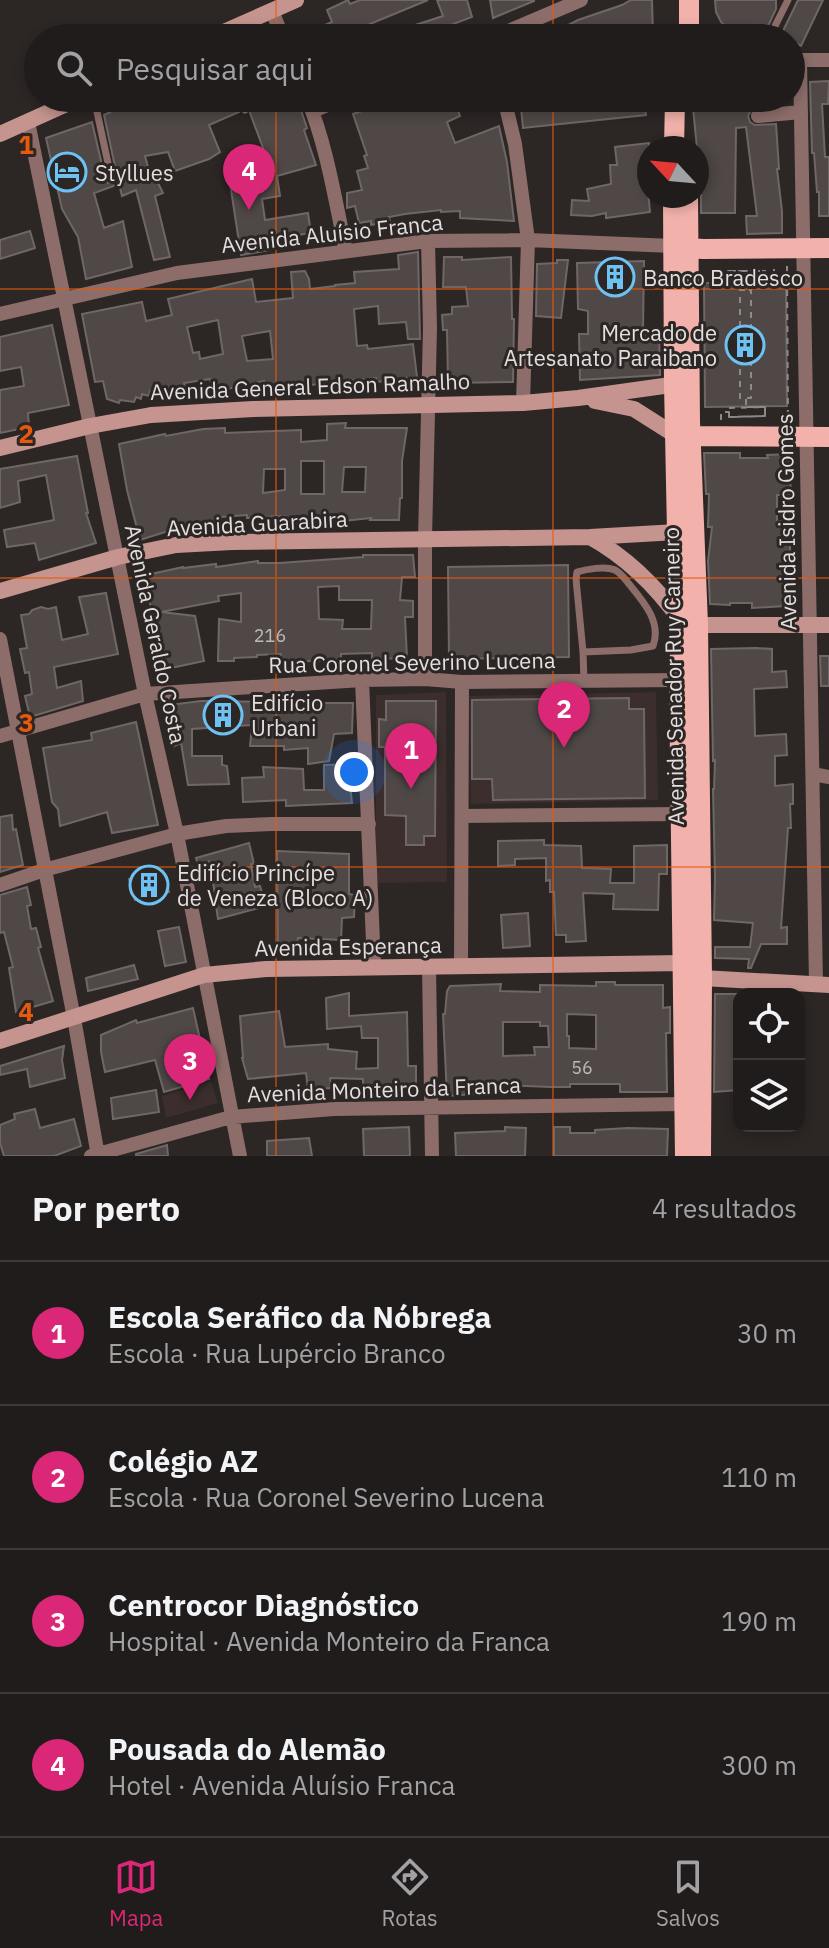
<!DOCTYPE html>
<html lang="pt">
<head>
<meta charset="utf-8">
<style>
  :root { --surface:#211c1c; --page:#2d2929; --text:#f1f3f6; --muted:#a2a1a3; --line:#3e3a3b; --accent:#db2777 }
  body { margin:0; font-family:"IBM Plex Sans",sans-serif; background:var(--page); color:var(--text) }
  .controls { position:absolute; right:24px; bottom:24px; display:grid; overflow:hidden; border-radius:16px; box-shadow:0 4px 12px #0003 }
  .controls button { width:72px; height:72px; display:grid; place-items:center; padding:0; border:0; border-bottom:2px solid var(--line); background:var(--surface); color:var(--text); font:40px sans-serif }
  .compass { position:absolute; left:637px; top:136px; width:72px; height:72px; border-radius:50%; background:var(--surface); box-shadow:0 4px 12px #0003; rotate:296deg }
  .you { position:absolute; left:354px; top:772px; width:28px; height:28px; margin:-20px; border:6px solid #fff; border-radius:50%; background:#1a73e8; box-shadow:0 0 0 12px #1a73e833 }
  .badge { display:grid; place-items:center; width:52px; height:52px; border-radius:50%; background:var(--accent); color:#fff; font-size:26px; font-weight:700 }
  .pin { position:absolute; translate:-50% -66px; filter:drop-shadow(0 2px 4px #0008) }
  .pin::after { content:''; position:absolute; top:42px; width:28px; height:24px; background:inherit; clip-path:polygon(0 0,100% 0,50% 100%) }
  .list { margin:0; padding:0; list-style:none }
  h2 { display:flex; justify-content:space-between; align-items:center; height:104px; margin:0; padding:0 32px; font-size:34px }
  h2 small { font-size:26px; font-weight:400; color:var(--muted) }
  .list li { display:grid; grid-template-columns:52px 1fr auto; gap:24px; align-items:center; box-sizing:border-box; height:144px; padding:0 32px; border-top:2px solid var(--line) }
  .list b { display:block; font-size:30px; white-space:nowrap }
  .list p { margin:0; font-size:26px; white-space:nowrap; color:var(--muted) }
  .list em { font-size:26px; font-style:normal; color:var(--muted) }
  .icon { flex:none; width:44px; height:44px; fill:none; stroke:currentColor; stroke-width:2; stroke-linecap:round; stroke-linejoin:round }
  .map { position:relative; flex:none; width:829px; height:1156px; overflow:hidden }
  .search { position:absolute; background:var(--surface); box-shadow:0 4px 12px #0003; left:24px; right:24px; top:24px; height:88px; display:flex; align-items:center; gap:20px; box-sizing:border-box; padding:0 28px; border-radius:44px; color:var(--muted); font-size:30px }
  .sheet { height:680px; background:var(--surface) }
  nav { display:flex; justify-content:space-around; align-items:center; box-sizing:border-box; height:112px; border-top:2px solid var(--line); background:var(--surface); font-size:22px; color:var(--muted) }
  nav a { display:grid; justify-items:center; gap:4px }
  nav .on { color:var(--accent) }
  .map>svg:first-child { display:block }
  .built { fill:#3b2e2d }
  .building { fill:#4f4847; stroke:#6e6766; stroke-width:2; fill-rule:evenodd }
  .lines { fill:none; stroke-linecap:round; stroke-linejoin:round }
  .path { stroke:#8e8989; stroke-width:2; stroke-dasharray:6 6; stroke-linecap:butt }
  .lane { stroke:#8c6d69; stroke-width:7 }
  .street { stroke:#8c6d69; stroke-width:14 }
  .secondary { stroke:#c5948e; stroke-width:16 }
  .primary { stroke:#f2b2ab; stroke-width:20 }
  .grid { fill:none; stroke:#e8590c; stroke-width:2; stroke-opacity:0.55 }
  .labels { text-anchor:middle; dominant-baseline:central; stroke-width:6; stroke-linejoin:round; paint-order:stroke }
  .number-label { font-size:18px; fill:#beb9b9 }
  .poi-label { font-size:22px; fill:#e3dfdf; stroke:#2c2625; text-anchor:start }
  .street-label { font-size:22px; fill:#e3dfdf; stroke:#2c2625 }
  .grid-label { font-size:26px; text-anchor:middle; font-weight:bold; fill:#e8590c; stroke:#2c2625; stroke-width:6; stroke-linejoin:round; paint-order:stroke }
</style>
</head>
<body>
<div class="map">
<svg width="829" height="1156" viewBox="0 0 829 1156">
  <rect width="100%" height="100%" fill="#2c2625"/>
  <!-- built -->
  <path class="built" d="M446,692L447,882L376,883V695Z
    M656,692L658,800L471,804L469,696Z
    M211,1081L218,1103L166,1118L162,1096Z"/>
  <!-- building -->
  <path class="building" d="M348,0L350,4L360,0H428L365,26L369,38H295L332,22L327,10Z
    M437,0H467L472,17L432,32L434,38H381V36L443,16Z
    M490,0H534V1L493,18Z
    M631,0H652L653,35L637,38H543L578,20L622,5Z
    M715,0H776V9L769,24L763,29L749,34H738L728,29L721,22L716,12Z
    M798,0H823L801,46L791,41V38L782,37V33Z
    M829,81L828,104H822L825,157H829V216H819V192H817L814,153H812L810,82Z
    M133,98H234L239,112L209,125L220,152L209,159L175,171L168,152L145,156L152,182L157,181L163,193L155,196L170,257L154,260L136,190L122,196L119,184L94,193L104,228L123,221L132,267L86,279L78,237L62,209L46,138L92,122L105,178L108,183H113L117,180V176L104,115L133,101Z
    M247,98H297L307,128L304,130L316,165L277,176L280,196L262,199L265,220L308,213L311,233L268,240L270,250L241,255L228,170L266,156L250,113L251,108Z
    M406,98H480L457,108L460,116L447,122L455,143L499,126L507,162L514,221L460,218V211L441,212V210L405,214L389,217L390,221L371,225V221L359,223L355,206L347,208V193L362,190L357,171L368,168L364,156L367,155L353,114L371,108L372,110Z
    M520,98H644L646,115L523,128Z
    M692,98H780V104L753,107L748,116L750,122L755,125L776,124L779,169H777L782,211V233L747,234L746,216H757L746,127L736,128L735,213H701V195L697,187V148Z
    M649,143V181H647L650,212L606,218V213L592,216L571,215L572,200L589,201L587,189L611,184L610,165H617L615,147Z
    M30,231L35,248L0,259V240Z
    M418,252L420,339H408L406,322L379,324L378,306L354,309L357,346L367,345L368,349L413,344L417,377L376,382V378L302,386V384L264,387V381L213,392L210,379L184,383L185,386L150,391L149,396L142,394L141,399L136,397L134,402L120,400L119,403L107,399L103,381L95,382L82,314L142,302L146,321L172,315L168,299L252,279L256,302L293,298L291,272L305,271L309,279L310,289L335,286V285L355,283L354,272L399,269L398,255ZM218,320L223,354L200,359L199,352L193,353L187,327ZM270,331L273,359L247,361L242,336Z
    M444,257H462V260L511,257L512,319H514L513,382L448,383L447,330H443L442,315L452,314V307L468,306L466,287H443Z
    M557,260H568L561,318L536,316L537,264L557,263Z
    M644,261L643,332H659L660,375L580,380L579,334H588V311L578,309L577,263Z
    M786,282L787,406L705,407L704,283Z
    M52,325L69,405L28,413L29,427L0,433V390L24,386L21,367L0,371V337Z
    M346,423L345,428H407L402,461V498H400L399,520H370L371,518L344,521V520L321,521L285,528V516L262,517V518H247V515L221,517L220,521L203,523V529H185L184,526L140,540L127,490L119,444L165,434L166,436L203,429L225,428V433L301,430V442L327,440V424ZM301,461H324V494H301ZM344,467H366L365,492H342ZM264,469H285V490L263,493Z
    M704,453H740V458H768L767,455L789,454L791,495H777V521H788V545H790L791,589L784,588L785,606L752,608V603H730V605L710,604L708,561L712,527H708L709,494H706Z
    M77,456L88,513H86L96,543L39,560L35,543L7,547L4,530L54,520L46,475L18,481L20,502L0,508V469Z
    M363,555H413L415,577H402L400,600L413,601V617H405L407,659L372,658V653L341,654V659L281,663V654L257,655V657L234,658V661H218L219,619L241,622V593L218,596L219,601L161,612L195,616L204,661L166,669L156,624L153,625L146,575L183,567V568L216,564V567L258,561V563H279L363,557ZM339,586V600H372L371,629H342L343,620L319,619L318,587Z
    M568,565L569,657L449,659L448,567Z
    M106,593L118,654L54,667L57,688L81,681L83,701L30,717L25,696L32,694L29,672L25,673L20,649L27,648L21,615L29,614L32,610L41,607L48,609L56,607L62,640L88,634L79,597Z
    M756,648L772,649V672L786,671L787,687L754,689L755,736L786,734L787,755L775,756V786L793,784V804H790L791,828H788L781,928L787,927V944H761L751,968H748L749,959L715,958V947H750L753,923L714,920L715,878L713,789H714L715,760L713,761L711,649Z
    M820,656H829V686H821Z
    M629,698V709H644L645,798L493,800L492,779H472V700Z
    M201,701H211L212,703L217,701L275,702V710H314V703H353L352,733L334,734L329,761L308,764V748L284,750V746H250L252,725L192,729V756H222V765L227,766L229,784L188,785L181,743L174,746L169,705Z
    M386,701H436L435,836H424V845H406V816L385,815V747H379V719L386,720Z
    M136,722L158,825L112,833L107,812L60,826L58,809L52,802L43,748L92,740L91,733Z
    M355,764V784H350L352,803L286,806V800L243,802L242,778L264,777L263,767L303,769L304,790H324V765Z
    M12,815L13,830L16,829L23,865L0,872V817Z
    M544,840V845L581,846L582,868L611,869L610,883H634V846L667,845V874H659L658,910L613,909L614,894L583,893L586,941L566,942V935H556L554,892H550V880L546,881V858L515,859V865L498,866V841Z
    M249,843L254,864H251L255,887L260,886L266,906L218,919L215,899H216L209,862L201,877L196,858Z
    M277,851L349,854V894L355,895L354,917L342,918L341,940L298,938L297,944H278Z
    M163,871L169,892L135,900L129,879Z
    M27,887L31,905L27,906L31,929L36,928L41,947L38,948L53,1001L16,1012L9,968L13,967L4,932L0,933V895Z
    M528,913L530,946L503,948L501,915Z
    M179,927L186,962L165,966L158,931Z
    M134,965L138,979L88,991L86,978Z
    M596,982H615V985H663V1008L670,1007V1033H666L667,1092H620V1084H570V1087H550L503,1085V1092L447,1096L443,1014H445L447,991L450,986L501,984L500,991L540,992V985L596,986ZM567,1014L596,1015V1049L569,1048V1036H567ZM503,1022H540V1026H548L549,1047H534L535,1055L503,1056Z
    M349,993V1016L407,1012L408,1066H416V1088L363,1090V1079L330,1078L331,1088L308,1090L306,1073L248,1079L242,1058H243L240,1016L279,1011L285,1047L328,1044V1049L357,1052L356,1069L378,1068V1038H362L361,1026L327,1029L326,998Z
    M715,994H739V1090L714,1092Z
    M193,1008L209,1079L164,1092L155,1060L105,1072L101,1052V1035L136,1020L137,1023Z
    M64,1046L62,1060L65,1078L30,1087L27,1069L0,1075V1066Z
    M156,1090L159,1112L113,1119L111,1098Z
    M35,1109L40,1128L74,1119L81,1146L54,1156H4L0,1143V1125L15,1119L14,1114Z
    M409,1127L410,1156H364L363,1129Z
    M505,1127L526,1128L525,1156H456L455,1133L505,1131Z
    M554,1127H570V1133H595V1130L628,1128L668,1129L667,1156H554Z
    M309,1138L312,1156H267V1141Z
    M167,1145L168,1156H136V1154Z"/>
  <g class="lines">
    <!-- path -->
    <path class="path" d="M186,38L194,34
      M787,266L788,420
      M745,280H728V271H765V280H728V271H765V275H774V266
      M745,282V290H751V398H747
      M745,290H740V398H746V405
      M721,420V412H729V417L765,416V407L729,408V417L765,416V407H745"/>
    <!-- lane -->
    <path class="lane" d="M769,38L788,0
      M94,98L111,177
      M240,98L245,110
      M583,652L631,650L653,646C662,622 643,601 629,584C625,579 621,573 615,570C605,566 587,569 577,572L576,579L583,652L584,681"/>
    <!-- street -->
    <path class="street" d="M272,11L283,38
      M492,38L581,0
      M791,60H829
      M800,60L816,984
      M307,98C327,146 335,200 346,251
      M504,98L515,144L528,240L523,403
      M313,111L344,98
      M758,116L801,112
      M28,122L145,694L177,834L240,1156
      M0,314L177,273L428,241L528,240L673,246
      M0,639L74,1018L98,1156
      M425,679V539L430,328L428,241
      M362,680L374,966
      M0,736L145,694L362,680L425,679L462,682L679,680
      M813,774L829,777
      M462,816L681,814
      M0,885L44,870L177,834L226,826L272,824H369
      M429,966L432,1156
      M461,966L462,682
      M91,1156L231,1117L334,1109L684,1104"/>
    <!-- secondary -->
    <path class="secondary" d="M210,38L296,0
      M0,134L80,98
      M595,401L634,409L675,435
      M0,448L90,426L151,415L253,409L523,403L578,398L685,383
      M590,537C628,558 656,586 681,621L698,625H829
      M0,591L118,557L176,545L232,542L590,537L677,532
      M0,1041L204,975L266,969L683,963L702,978L829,985"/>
    <!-- primary -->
    <path class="primary" d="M689,38V0
      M674,148L675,98
      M673,196L674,384L677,532L681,621L679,680L685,1156
      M688,196L690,422L698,625L702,978L701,1156
      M677,247L703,249L829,248
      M679,436L829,437"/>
  </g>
  <!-- grid -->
  <path class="grid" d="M276,0V38M553,0V38M276,98V1156M553,98V1156M0,289H829M0,578H829M0,867H829"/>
  <!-- icons -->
  <defs>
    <symbol id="hotel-ring" viewBox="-11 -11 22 22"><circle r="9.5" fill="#2c2625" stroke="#6dc2f3" stroke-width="1.5"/><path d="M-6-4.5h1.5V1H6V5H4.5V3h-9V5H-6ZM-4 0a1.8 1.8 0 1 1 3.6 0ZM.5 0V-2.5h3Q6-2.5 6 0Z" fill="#6dc2f3"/></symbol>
    <symbol id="building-ring" viewBox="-11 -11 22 22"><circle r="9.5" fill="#2c2625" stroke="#6dc2f3" stroke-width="1.5"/><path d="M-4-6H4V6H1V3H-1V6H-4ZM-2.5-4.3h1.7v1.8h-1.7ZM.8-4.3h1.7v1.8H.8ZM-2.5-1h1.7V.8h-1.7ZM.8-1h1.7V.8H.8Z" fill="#6dc2f3"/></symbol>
  </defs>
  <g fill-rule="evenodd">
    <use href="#hotel-ring" x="45" y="150" width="44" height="44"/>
    <use href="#building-ring" x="593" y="255" width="44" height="44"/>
    <use href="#building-ring" x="723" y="323" width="44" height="44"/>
    <use href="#building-ring" x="201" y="693" width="44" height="44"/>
    <use href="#building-ring" x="127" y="863" width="44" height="44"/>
  </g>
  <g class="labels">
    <!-- number labels -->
    <g class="number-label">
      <text x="270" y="635">216</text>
      <text x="582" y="1067">56</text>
    </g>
    <!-- poi labels -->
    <g class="poi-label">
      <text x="95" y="172">Styllues</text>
      <text x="643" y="277">Banco Bradesco</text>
      <text x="717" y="332" text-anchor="end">Mercado de<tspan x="717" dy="25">Artesanato Paraibano</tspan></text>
      <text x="251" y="702">Edifício<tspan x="251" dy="25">Urbani</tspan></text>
      <text x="177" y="872">Edifício Princípe<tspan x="177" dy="25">de Veneza (Bloco A)</tspan></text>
    </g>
    <!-- street labels -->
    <g class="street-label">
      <text transform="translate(332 233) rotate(-6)">Avenida Aluísio Franca</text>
      <text transform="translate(310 386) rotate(-2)">Avenida General Edson Ramalho</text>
      <text transform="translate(786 522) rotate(-91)">Avenida Isidro Gomes</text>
      <text transform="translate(257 523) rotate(-3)">Avenida Guarabira</text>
      <text transform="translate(156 634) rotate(78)">Avenida Geraldo Costa</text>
      <text transform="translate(412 662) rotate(-1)">Rua Coronel Severino Lucena</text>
      <text transform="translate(673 676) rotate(-91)">Avenida Senador Ruy Carneiro</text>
      <text transform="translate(348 946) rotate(-1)">Avenida Esperança</text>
      <text transform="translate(384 1089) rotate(-2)">Avenida Monteiro da Franca</text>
    </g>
  </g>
  <g class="grid-label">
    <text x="26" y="154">1</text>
    <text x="26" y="443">2</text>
    <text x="26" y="732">3</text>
    <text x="26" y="1021">4</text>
  </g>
</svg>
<div class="controls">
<button><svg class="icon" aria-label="locate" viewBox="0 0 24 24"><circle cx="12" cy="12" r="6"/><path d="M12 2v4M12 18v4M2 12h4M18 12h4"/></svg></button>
<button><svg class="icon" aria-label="layers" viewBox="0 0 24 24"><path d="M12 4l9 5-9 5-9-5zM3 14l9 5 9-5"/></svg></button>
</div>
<svg class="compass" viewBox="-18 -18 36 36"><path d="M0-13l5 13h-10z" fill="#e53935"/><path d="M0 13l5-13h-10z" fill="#a2a1a3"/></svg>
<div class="you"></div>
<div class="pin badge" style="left:411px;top:789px">1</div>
<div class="pin badge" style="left:564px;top:748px">2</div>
<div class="pin badge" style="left:190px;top:1100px">3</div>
<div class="pin badge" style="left:249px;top:210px">4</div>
<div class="search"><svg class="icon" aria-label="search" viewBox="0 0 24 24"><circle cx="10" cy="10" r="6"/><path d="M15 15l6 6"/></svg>Pesquisar aqui</div>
</div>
<section class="sheet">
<h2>Por perto<small>4 resultados</small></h2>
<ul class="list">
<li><span class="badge">1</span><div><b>Escola Seráfico da Nóbrega</b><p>Escola · Rua Lupércio Branco</p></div><em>30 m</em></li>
<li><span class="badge">2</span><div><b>Colégio AZ</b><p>Escola · Rua Coronel Severino Lucena</p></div><em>110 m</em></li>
<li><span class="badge">3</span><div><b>Centrocor Diagnóstico</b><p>Hospital · Avenida Monteiro da Franca</p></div><em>190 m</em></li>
<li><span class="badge">4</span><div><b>Pousada do Alemão</b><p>Hotel · Avenida Aluísio Franca</p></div><em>300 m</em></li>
</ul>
</section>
<nav>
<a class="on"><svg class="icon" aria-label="map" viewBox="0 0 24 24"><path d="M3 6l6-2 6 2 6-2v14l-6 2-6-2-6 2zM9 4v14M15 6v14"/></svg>Mapa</a>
<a><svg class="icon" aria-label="directions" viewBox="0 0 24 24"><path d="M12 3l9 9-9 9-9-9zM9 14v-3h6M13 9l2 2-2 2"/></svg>Rotas</a>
<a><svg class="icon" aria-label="saved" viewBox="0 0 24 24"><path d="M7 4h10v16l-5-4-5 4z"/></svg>Salvos</a>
</nav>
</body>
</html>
